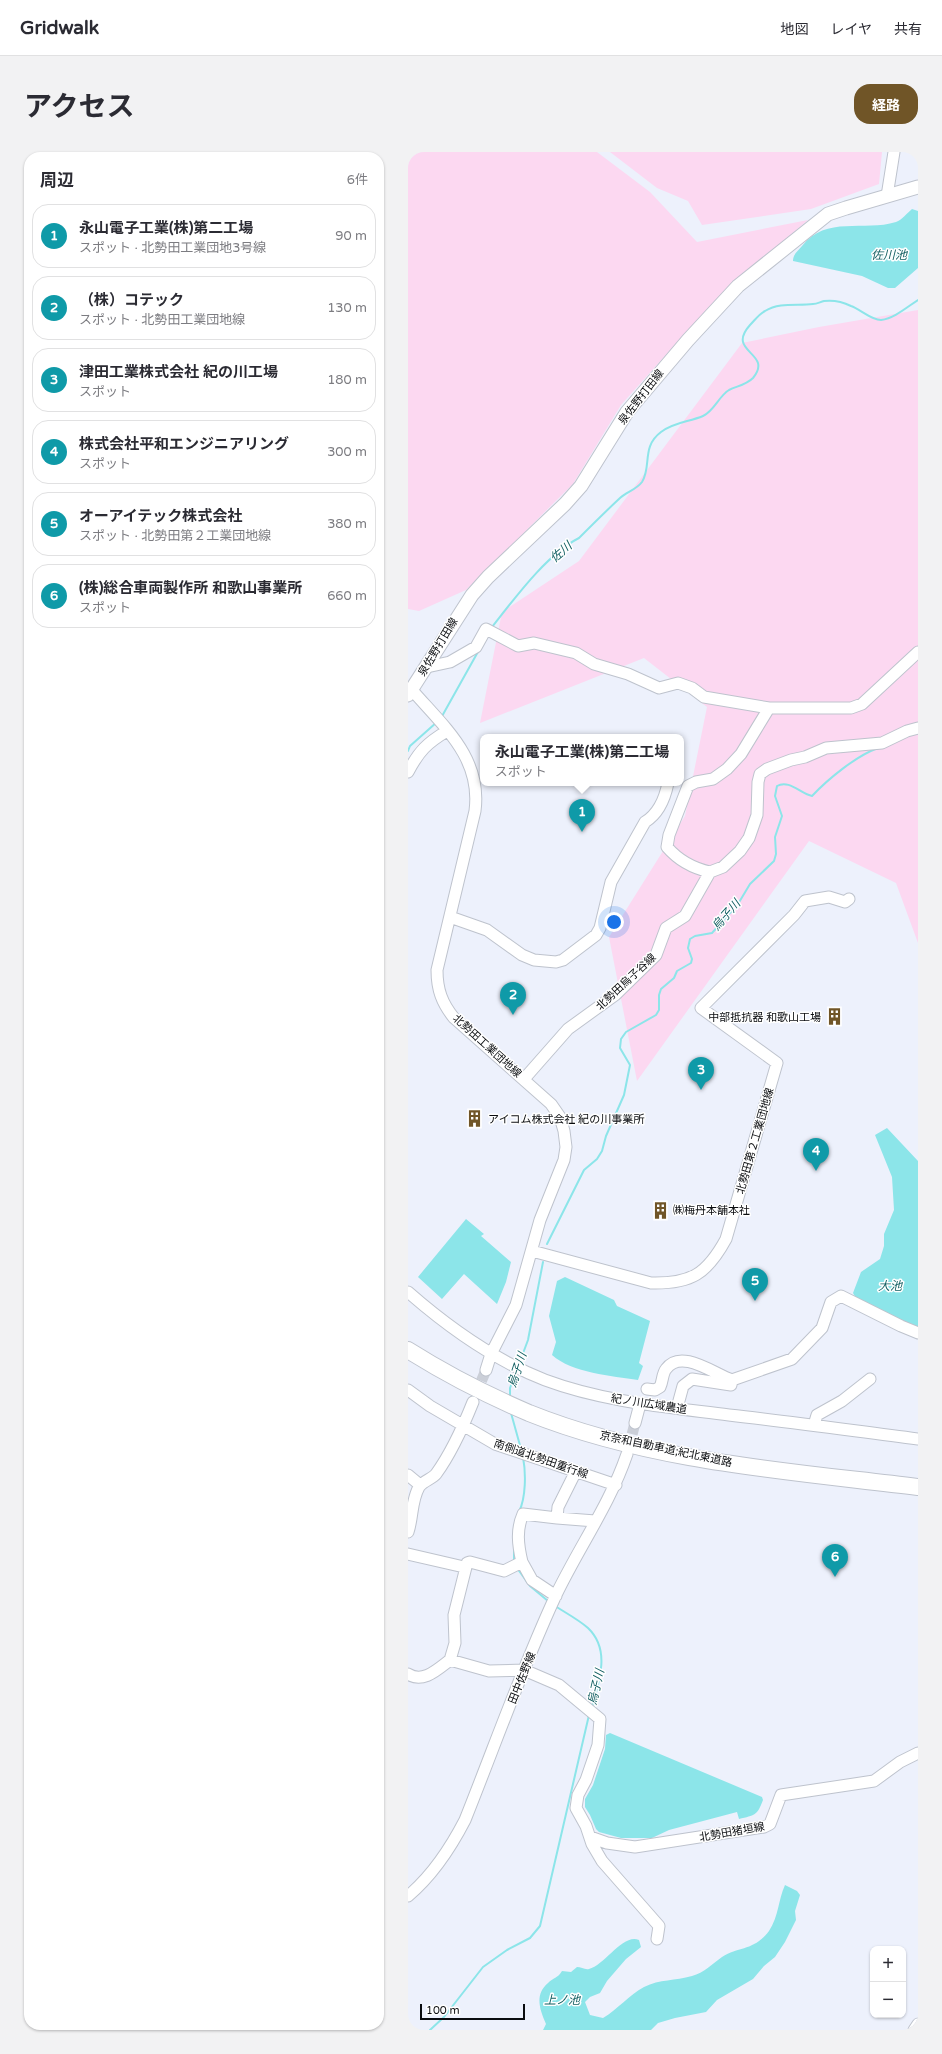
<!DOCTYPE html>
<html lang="ja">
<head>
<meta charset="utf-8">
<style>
  :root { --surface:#fff; --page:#f2f2f3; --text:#2b2b33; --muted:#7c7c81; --line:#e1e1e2; --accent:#705527 }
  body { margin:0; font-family:"Varela Round","Noto Sans JP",sans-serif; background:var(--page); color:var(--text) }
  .controls { position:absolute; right:12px; bottom:12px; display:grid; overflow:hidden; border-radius:8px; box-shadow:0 1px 3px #0004 }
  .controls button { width:36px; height:36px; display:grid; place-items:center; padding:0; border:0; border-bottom:1px solid var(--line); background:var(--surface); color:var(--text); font:20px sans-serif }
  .scale { position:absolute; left:12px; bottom:10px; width:105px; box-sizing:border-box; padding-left:4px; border:2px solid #0a0c0f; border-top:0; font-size:11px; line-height:14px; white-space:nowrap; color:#0a0c0f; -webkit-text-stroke:3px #fff; paint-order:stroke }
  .you { position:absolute; left:206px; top:770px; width:14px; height:14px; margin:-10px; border:3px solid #fff; border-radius:50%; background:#1a73e8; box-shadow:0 0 0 6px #1a73e833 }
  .badge { display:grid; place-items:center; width:26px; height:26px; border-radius:50%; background:var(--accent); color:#fff; font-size:13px; font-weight:700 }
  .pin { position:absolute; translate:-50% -33px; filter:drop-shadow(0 1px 2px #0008) }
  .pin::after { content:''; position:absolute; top:21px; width:14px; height:12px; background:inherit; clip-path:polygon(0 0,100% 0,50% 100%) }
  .popup { position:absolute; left:72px; top:582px; width:204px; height:52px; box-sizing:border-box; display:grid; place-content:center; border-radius:8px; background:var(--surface); filter:drop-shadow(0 1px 3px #0005); font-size:13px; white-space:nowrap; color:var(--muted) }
  .popup b { font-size:15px; color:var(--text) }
  .popup::after { content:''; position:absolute; left:50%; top:100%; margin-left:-8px; border:8px solid transparent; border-top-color:var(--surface) }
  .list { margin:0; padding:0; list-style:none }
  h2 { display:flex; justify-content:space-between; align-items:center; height:52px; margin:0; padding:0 16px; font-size:17px }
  h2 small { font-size:13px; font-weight:400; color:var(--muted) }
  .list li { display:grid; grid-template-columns:26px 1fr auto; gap:12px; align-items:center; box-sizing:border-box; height:64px; margin:0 8px 8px; padding:0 8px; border:1px solid var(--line); border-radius:16px }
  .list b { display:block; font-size:15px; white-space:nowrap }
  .list p { margin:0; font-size:13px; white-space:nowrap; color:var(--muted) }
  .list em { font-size:13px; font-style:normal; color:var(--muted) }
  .map { position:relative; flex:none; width:510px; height:1878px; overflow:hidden; border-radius:16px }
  header { display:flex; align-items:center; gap:24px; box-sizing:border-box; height:56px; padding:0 20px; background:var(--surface); border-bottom:1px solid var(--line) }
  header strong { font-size:19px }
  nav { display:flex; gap:22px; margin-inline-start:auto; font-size:14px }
  .intro { display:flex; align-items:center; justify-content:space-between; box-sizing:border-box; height:96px; padding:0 24px }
  h1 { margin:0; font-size:28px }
  .button { padding:10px 18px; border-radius:16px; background:var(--accent); color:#fff; font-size:14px; font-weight:700 }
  main { display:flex; gap:24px; padding:0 24px }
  aside { flex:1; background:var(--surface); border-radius:16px; box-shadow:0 1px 3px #0004 }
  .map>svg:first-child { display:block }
  .green { fill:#fcd8f1 }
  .water { fill:#8ce5e9 }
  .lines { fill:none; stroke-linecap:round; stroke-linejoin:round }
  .stream { stroke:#8ce5e9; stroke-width:2 }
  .minor-tunnel { stroke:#cbcfd8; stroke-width:11; stroke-dasharray:11 5.5; stroke-linecap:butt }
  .minor-casing { stroke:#bec3cd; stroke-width:13 }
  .major-casing { stroke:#bec3cd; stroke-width:15 }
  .highway-casing { stroke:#bec3cd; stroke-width:18 }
  .minor { stroke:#fff; stroke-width:11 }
  .major { stroke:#fff; stroke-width:13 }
  .highway { stroke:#fff; stroke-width:16 }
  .labels { text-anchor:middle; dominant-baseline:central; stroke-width:3; stroke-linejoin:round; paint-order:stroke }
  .street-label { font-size:11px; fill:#0a0c0f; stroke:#fff }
  .poi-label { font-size:11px; fill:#0a0c0f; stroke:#fff; text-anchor:start }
  .water-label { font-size:12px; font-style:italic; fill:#146063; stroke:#fff }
</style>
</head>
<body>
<header>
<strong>Gridwalk</strong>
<nav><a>地図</a><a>レイヤ</a><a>共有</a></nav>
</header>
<div class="intro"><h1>アクセス</h1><a class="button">経路</a></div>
<main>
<aside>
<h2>周辺<small>6件</small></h2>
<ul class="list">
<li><span class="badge" style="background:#0f9aa8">1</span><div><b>永山電子工業(株)第二工場</b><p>スポット · 北勢田工業団地3号線</p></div><em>90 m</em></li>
<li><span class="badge" style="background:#0f9aa8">2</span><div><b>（株）コテック</b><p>スポット · 北勢田工業団地線</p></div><em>130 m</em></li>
<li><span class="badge" style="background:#0f9aa8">3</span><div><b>津田工業株式会社 紀の川工場</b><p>スポット</p></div><em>180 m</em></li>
<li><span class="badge" style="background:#0f9aa8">4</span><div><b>株式会社平和エンジニアリング</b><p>スポット</p></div><em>300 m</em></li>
<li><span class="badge" style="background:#0f9aa8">5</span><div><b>オーアイテック株式会社</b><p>スポット · 北勢田第２工業団地線</p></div><em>380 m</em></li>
<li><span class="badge" style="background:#0f9aa8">6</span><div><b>(株)総合車両製作所 和歌山事業所</b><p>スポット</p></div><em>660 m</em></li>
</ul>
</aside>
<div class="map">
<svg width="510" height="1878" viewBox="0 0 510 1878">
  <rect width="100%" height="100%" fill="#edf1fc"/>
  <!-- green -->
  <path class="green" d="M6,0H189L242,40L289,90L400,68L318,139L282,176L213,253L165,332L58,438L11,459L0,457V3Z
    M202,0H474L471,32L403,57L294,73L280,49L249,36Z
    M510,158V791L488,731L401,689L229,929L201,785L277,664L299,555L236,506L72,571L94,460L171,409L334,191L411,175Z"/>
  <!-- water -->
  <path class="water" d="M504,57L510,59V116L487,136H480L454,124L385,109C385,102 390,99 394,94C418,63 456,80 488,70C494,68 499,61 504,57Z
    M479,976L510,1009V1176C496,1170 450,1154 445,1141L453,1120L472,1107L476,1094V1082L486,1058L484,1025L467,983Z
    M58,1067L76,1082L73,1084L103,1110L98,1130L89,1152L56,1122L34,1147L10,1125Z
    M157,1125L206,1148L209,1154L242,1169L231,1211L235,1214L230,1228C204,1224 164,1221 144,1203L148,1190L141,1164L149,1129Z
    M202,1581L354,1645L355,1648C349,1664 347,1663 331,1667L329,1660L261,1678L244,1686H213L191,1680L188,1677L182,1663L177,1655V1647L185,1633L197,1597L198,1583Z
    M377,1733L389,1739L392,1743L387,1759L388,1768L377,1790L367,1805L356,1814L345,1827L309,1848L298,1860L267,1866L250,1871L243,1878H135L138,1872C132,1858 126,1843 140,1831C145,1826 150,1826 154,1819L163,1820L169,1815C173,1815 177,1818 181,1817C197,1813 215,1781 231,1788L233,1795L218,1807L199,1829L192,1841L182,1845L177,1850L182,1863L195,1866C210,1857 221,1843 236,1835C252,1827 267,1829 284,1824C296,1821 304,1812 314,1805C332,1794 346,1799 361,1779C371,1764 370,1748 377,1733Z"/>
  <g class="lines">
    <!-- stream -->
    <path class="stream" d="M84,475C107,446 138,403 171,386C185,372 198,359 212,346C219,340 229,337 234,330C244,314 233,295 253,280C266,270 281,270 295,264C306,259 311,244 321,238C329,234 338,233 345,226C366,200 317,201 342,173C347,168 351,162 357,159C372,150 389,154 405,152C409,152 412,150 416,149C425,148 435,150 443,154C452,157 463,168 473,168C487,166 499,155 510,148
      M33,566L71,498
      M0,599L2,594L29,570
      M139,1092L176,1018L189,1007L194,999L198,984L216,943L222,913L212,896L213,887L218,880L248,863L251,858V843L253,837L266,826L269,819L283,811L284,807L280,796L282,787L287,784L304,781L330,752L342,732L366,709L368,702L367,685L374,664L367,644L369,634C381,627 393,642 404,644C420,627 448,604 470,596
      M111,1212L120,1188L135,1110
      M102,1246V1236L108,1220
      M103,1261L113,1297
      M111,1360C118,1345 118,1321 115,1305
      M106,1393V1411
      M109,1416L122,1434L140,1449
      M147,1454C158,1461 171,1468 180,1476C203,1498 191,1529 184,1555
      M22,1878L36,1865L75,1815L99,1798L122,1786L132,1774L181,1563"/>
    <!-- minor-tunnel -->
    <path class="minor-tunnel" d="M67,1244L78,1218
      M220,1298L227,1271"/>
    <defs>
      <path id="minor" d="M479,44L486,0
        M19,515L42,510L68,495L78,477L110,494L126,491L168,501L186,512L220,522L251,536L270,531L284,536L296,545L361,556H443L454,552L510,500
        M4,538C36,575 74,606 67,659L29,818C29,838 34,851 46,866L143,952L152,965L156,979L158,995L156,1008L132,1068L108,1153L83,1202L78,1218
        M0,620C11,599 19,591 39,579
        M302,720C284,716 271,709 259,695L261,683L280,634L288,630L305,627L319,617L333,602L361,556
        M42,765L79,778L114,803L126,808L148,810L155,808L188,783L192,776L203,730L237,670C250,662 257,646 260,631
        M116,927L160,877L207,843L248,803L258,776L277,764L302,720L315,715L332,699L341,686L349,663L350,630L352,622L359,617L383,608L397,605L418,596L474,591L499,579L510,576
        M124,1099L243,1131C283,1132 299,1122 318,1087L369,911L293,856L386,763L397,749L421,745L437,750L441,747
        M0,1140C41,1176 86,1208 137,1228C196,1250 259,1255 321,1263C384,1270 447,1279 510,1287
        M239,1237L247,1238L252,1235C255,1229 254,1222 258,1217C273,1196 306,1222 324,1228
        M0,1238L22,1254L87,1292L208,1333
        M269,1256L275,1234L284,1227L323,1233L324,1228L384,1207L414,1176L423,1150L433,1144L493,1174L510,1181
        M227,1271L232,1252
        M406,1273L409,1263L434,1249L462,1227
        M0,1323L12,1333
        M149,1366L187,1369
        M0,1380C5,1365 3,1349 11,1335C15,1329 24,1327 28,1322C44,1300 55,1275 65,1250
        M0,1402L56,1415
        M114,1410L124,1428L148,1444
        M42,1508L47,1491L46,1463L59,1411L62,1410L96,1419L114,1410C110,1393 108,1378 115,1362L149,1366L150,1355L168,1319
        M0,1522C15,1532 30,1517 42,1508L81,1519L116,1518L151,1533L192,1567L190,1593L178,1628L170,1643L168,1656L178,1674L184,1692L194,1709L251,1774L249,1787
        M182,1685L199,1691L227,1695L356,1675L362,1672L373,1643L466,1629L492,1610L510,1601
        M0,1744C25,1723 42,1697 57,1668C87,1593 114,1516 148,1443C171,1395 202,1352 219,1302
        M506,1878L510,1872"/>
      <path id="major" d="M0,543L64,443L80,425L157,352L173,334L219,260L280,188L330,134L420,62L438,56L510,35"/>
      <path id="highway" d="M0,1198C38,1222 79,1243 121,1261C243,1310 380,1319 510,1335"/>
    </defs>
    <!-- minor casing -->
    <use href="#minor" class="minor-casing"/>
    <!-- major casing -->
    <use href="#major" class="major-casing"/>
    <!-- highway casing -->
    <use href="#highway" class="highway-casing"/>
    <!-- minor -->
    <use href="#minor" class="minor"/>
    <!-- major -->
    <use href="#major" class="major"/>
    <!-- highway -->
    <use href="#highway" class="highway"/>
  </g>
  <!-- icons -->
  <defs>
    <symbol id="building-bare" viewBox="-9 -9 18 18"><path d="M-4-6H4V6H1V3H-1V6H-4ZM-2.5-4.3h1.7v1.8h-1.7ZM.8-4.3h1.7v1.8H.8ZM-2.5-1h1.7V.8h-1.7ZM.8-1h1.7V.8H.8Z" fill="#705527" stroke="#fff" stroke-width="2.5" paint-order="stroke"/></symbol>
  </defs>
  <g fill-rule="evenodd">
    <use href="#building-bare" x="414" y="852" width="25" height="25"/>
    <use href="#building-bare" x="54" y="954" width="25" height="25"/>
    <use href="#building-bare" x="240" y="1046" width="25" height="25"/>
  </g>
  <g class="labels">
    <!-- street labels -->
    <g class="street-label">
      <text transform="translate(233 245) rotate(-52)">泉佐野打田線</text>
      <text transform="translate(30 495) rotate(-59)">泉佐野打田線</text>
      <text transform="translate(218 830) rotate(-43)">北勢田烏子谷線</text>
      <text transform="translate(79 894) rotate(42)">北勢田工業団地線</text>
      <text transform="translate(347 989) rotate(-74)">北勢田第２工業団地線</text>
      <text transform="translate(241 1252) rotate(9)">紀ノ川広域農道</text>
      <text transform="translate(258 1297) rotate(12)">京奈和自動車道;紀北東道路</text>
      <text transform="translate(133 1307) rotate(19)">南側道北勢田重行線</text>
      <text transform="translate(114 1526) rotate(-68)">田中佐野線</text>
      <text transform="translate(324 1680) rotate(-10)">北勢田猪垣線</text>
    </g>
    <!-- poi labels -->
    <g class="poi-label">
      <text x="413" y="865" text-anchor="end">中部抵抗器 和歌山工場</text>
      <text x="80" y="967">アイコム株式会社 紀の川事業所</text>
      <text x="265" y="1058">㈱梅丹本舗本社</text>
    </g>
    <!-- water labels -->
    <g class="water-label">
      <text x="481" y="103">佐川池</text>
      <text transform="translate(153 400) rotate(-41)">佐川</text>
      <text transform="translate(318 763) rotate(-49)">烏子川</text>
      <text x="482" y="1134">大池</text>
      <text transform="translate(109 1218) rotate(-72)">烏子川</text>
      <text transform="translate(188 1535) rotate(-77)">烏子川</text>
      <text x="154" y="1848">上ノ池</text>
    </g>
  </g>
</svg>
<div class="controls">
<button>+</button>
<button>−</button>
</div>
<div class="scale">100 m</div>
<div class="you"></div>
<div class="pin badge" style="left:174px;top:680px;background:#0f9aa8">1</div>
<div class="popup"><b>永山電子工業(株)第二工場</b>スポット</div>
<div class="pin badge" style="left:105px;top:863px;background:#0f9aa8">2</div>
<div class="pin badge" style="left:293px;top:938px;background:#0f9aa8">3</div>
<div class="pin badge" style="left:408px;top:1019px;background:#0f9aa8">4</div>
<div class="pin badge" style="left:347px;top:1149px;background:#0f9aa8">5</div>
<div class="pin badge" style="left:427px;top:1425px;background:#0f9aa8">6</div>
</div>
</main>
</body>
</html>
